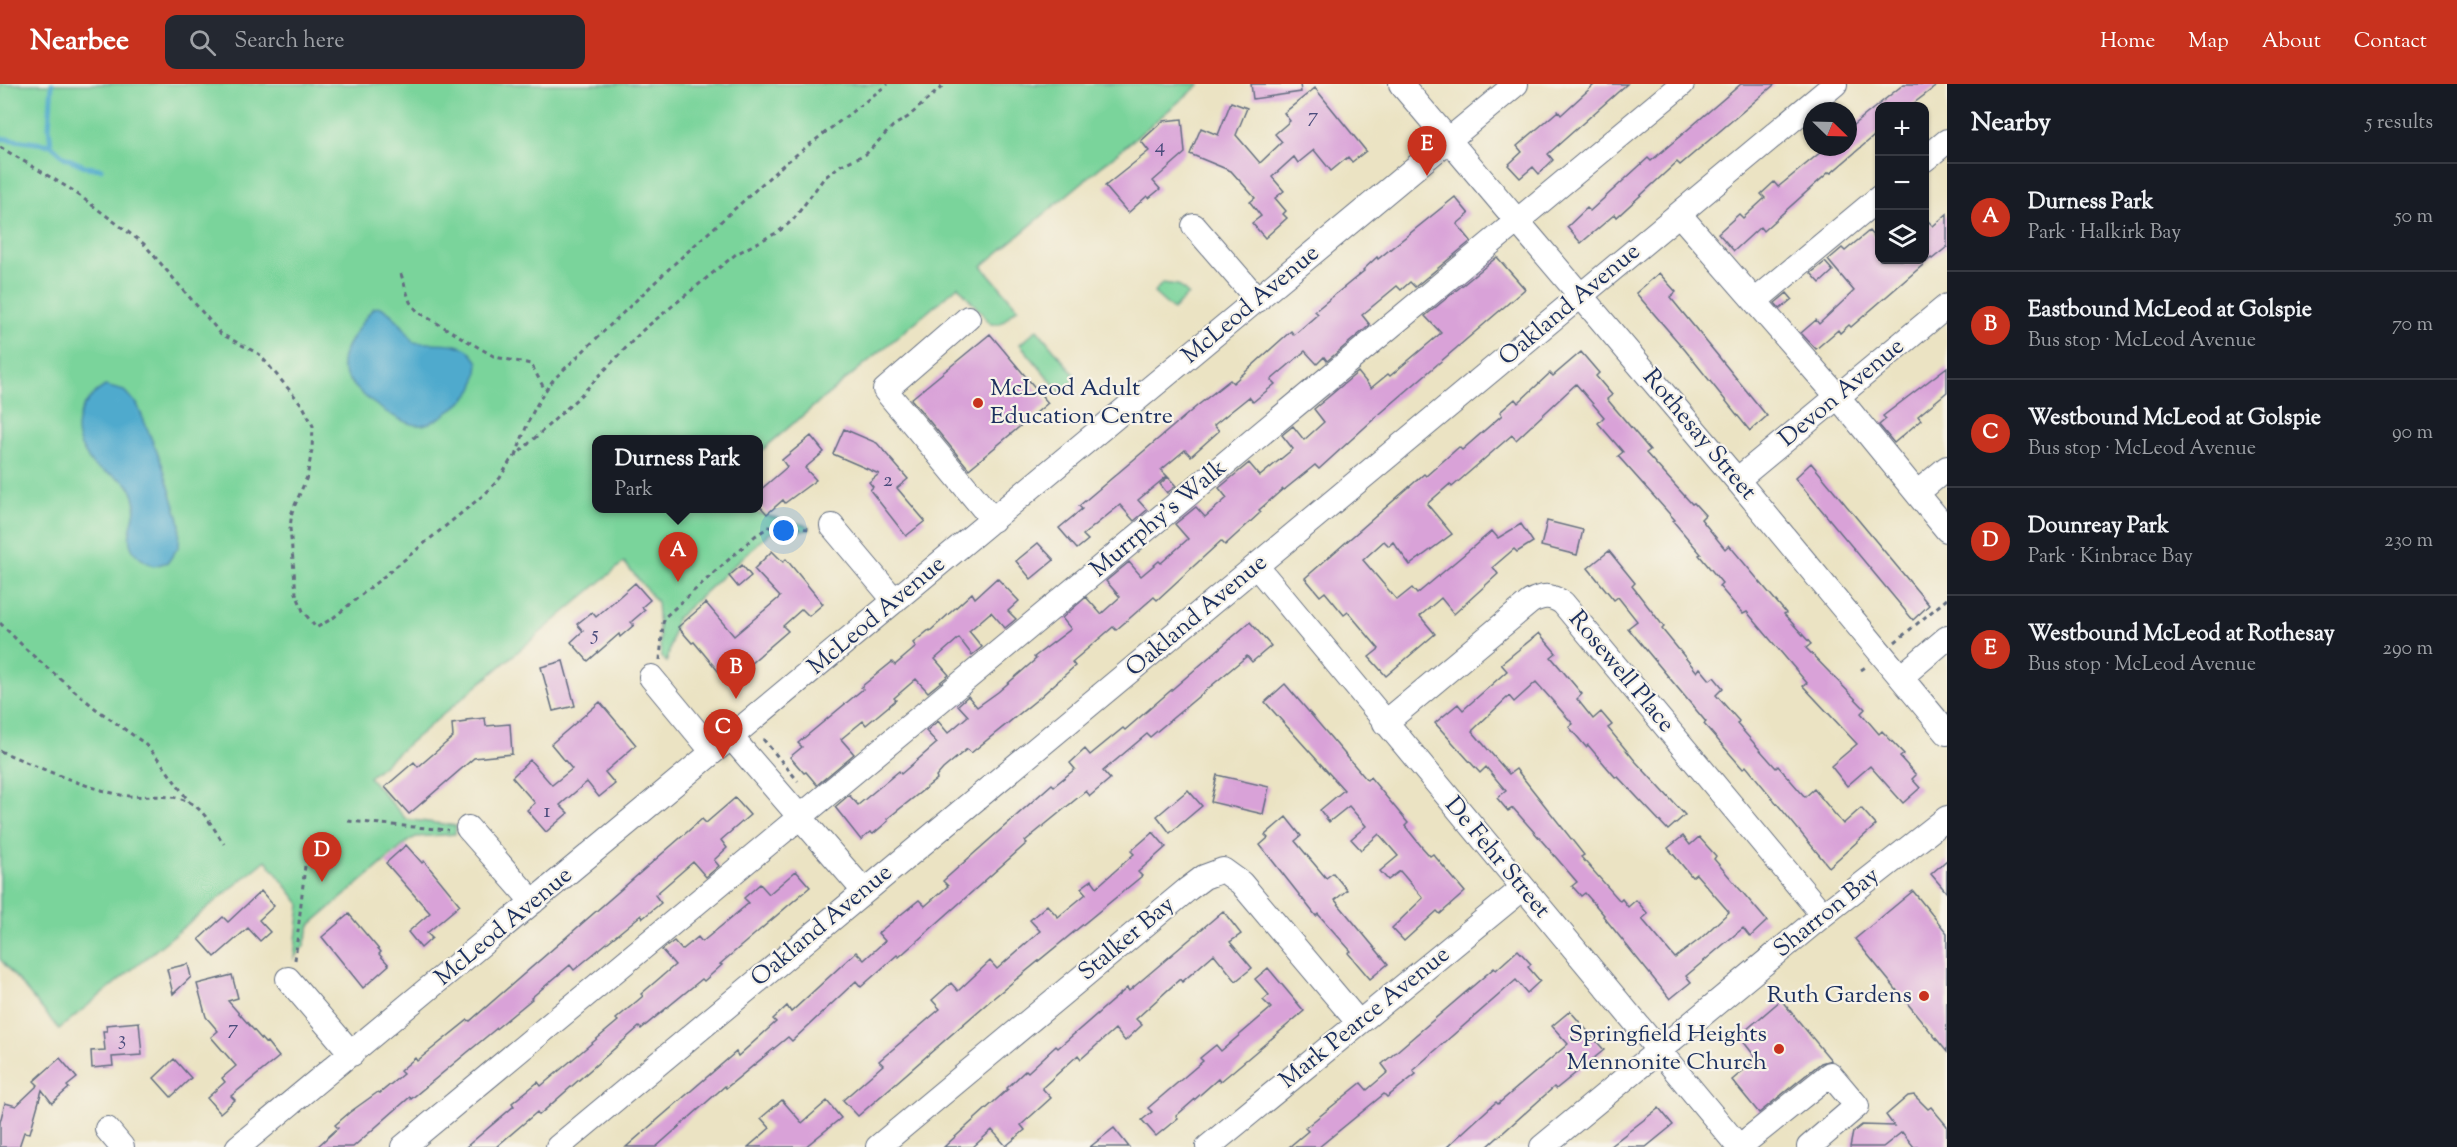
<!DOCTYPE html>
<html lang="en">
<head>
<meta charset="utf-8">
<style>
  :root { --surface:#171b24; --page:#242831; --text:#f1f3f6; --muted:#9ea1a6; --line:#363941; --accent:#c8321e }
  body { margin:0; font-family:"Sorts Mill Goudy",serif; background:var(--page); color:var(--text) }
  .controls { position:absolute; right:18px; top:18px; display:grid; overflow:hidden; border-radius:12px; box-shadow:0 2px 4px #0004 }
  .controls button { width:54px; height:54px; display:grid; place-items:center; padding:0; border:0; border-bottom:2px solid var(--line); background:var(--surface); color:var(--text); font:30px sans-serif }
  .compass { position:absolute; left:1803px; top:18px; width:54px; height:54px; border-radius:50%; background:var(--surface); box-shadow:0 2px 4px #0004; rotate:113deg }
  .you { position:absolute; left:784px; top:447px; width:21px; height:21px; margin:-15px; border:4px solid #fff; border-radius:50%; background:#1a73e8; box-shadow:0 0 0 9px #1a73e833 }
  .badge { display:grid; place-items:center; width:39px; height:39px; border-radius:50%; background:var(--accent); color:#fff; font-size:20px; font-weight:700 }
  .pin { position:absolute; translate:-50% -50px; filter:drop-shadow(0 2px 3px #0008) }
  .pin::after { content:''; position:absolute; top:32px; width:21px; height:18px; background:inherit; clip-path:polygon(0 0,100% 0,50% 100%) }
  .popup { position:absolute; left:592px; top:351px; width:171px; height:78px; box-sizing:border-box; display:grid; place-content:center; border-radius:12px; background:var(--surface); filter:drop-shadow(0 2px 4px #0005); font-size:20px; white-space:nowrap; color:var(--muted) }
  .popup b { font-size:22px; color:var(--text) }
  .popup::after { content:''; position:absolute; left:50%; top:100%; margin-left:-12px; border:12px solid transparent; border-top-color:var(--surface) }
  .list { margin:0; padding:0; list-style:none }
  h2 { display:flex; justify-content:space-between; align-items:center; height:78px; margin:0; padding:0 24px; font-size:26px }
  h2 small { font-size:20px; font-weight:400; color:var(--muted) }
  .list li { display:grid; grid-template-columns:39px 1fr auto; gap:18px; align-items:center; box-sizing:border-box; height:108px; padding:0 24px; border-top:2px solid var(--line) }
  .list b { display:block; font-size:22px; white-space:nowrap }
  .list p { margin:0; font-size:20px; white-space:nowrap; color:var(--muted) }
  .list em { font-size:20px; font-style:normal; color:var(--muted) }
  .icon { flex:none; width:33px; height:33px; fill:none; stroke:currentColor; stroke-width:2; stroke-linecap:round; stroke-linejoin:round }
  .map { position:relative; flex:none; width:1947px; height:1063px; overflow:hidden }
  header { display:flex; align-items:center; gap:36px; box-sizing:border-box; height:84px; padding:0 30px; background:var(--accent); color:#fff }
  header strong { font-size:28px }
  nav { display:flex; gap:33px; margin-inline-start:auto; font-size:21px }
  .search { width:420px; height:54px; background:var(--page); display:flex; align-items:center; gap:15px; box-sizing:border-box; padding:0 21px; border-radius:12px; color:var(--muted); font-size:22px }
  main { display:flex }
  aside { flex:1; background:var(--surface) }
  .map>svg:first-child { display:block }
  .green { fill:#7ad49b; stroke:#4a827c; stroke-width:1.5 }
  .water { fill:#4faacd; stroke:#356c96; stroke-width:1.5 }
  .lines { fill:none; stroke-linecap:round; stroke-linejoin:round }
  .stream { stroke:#4faacd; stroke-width:5 }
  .building { fill:#d9a2d8 }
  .minor-casing { stroke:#646e81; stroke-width:26 }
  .path { stroke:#646e81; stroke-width:3; stroke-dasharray:4.5 4.5; stroke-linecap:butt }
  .minor { stroke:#fff; stroke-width:24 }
  .poi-dot { fill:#c8321e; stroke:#f7f3e8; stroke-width:2 }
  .labels { text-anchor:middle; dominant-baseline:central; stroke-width:4.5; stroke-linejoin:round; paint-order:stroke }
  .number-label { font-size:21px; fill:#4a4c7c }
  .street-label { font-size:24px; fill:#1b2f5e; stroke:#f7f3e8 }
  .poi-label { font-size:24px; fill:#1b2f5e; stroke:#f7f3e8; text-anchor:end }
</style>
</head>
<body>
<header>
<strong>Nearbee</strong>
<div class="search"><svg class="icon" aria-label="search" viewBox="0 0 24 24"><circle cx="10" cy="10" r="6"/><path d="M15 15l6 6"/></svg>Search here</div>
<nav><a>Home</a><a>Map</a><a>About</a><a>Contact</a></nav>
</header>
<main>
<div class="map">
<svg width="1947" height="1063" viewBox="0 0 1947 1063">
  <rect width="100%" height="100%" fill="#f7f3e8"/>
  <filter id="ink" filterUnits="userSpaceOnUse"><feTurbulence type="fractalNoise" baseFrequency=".0167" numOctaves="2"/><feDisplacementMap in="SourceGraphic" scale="12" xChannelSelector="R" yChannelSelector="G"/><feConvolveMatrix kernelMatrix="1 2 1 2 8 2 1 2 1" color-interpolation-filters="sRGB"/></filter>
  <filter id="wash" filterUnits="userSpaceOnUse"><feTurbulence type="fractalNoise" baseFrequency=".008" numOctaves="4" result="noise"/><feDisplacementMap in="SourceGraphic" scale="24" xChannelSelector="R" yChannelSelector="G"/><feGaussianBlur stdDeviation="1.35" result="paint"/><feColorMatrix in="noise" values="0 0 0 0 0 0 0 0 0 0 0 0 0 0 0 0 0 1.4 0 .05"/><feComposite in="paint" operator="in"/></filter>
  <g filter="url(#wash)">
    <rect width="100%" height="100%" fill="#ebe3c3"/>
    <!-- green -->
    <path class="green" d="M0,0H1200L982,182L1018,224L1000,240H991L958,202C892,259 824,312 759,369V356H597V424L753,425L757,429L809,442L810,446L769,449L676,535L667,578L661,573L657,518L624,478L369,693L406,735L456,742L455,750L416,753L410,756L310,841L304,862L294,874L300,820L266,776L59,945L0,875Z
      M1162,199L1178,201L1188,210L1173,226L1154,209Z
      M1037,245L1077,294L1060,308L1020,260Z"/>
    <!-- water -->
    <path class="water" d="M381,223C396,232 405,243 413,258C430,261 454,256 468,266C472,269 475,275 478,278C477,287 477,297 473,305C466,317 435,340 421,341C400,343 341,301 342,279C342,264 364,236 373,224Z
      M105,302L124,307L137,320L162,380L180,439L179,462L168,478L154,482C106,460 146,436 132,407C125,392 107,391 94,382C90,379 87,372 84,367C68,342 82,316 105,302Z"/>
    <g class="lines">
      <!-- stream -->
      <path class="stream" d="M0,54L51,61L64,73L87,83L101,85
        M51,61L49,43L52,0"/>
    </g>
    <g id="blocks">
      <!-- building -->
      <path class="building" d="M1251,0H1300L1301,8L1253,15Z
        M1595,0H1627L1548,70L1553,76L1539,90L1533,83L1520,94L1508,81L1522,68L1517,62L1558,27L1561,31Z
        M1741,0H1775L1680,81L1677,78L1617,133L1615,130L1581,159L1567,143L1587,124L1590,127L1648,74L1651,77Z
        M1904,0H1939L1910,22H1880V47L1831,89L1829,88L1763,147L1760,143L1734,167L1718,149L1739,130L1743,134L1765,114L1761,110L1774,98L1778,103L1827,63H1848V45Z
        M1315,4L1366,67L1352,78L1348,73L1331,87L1314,66L1298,79L1294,73L1272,93L1284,107L1275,114L1286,127L1283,130L1287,134L1265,154L1252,139L1261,132L1250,118L1255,114L1231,87L1190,70L1201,44L1218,51L1231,18L1247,24L1236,51L1260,79L1282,58L1275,50L1290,37L1284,29Z
        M1182,35L1185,69L1153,97L1160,105L1149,114L1147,112L1128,129L1105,102L1149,67L1141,57L1163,37Z
        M1455,113L1469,130L1457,140L1471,157L1415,203L1410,198L1401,206L1397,202L1362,231L1370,241L1327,277L1324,273L1317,280L1305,267L1271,296L1275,300L1253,318L1249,313L1214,341L1219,347L1191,372L1185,366L1161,386L1167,392L1138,416L1147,426L1134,437L1120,421L1083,451L1088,456L1077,465L1059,444L1082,425L1079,422L1197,322L1230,296L1233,299L1291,247L1294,251L1318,230L1315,227L1364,187L1363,186L1377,173L1378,175Z
        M1947,130V163L1932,175L1931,174L1851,243L1849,241L1840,249L1838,246L1816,265L1801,249L1816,236L1819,240L1854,207L1828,176L1842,164L1845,167L1869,147L1880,160V176H1924V133L1933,142Z
        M1497,173L1525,205L1375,334L1319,385L1315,381L1284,406L1283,405L1259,426L1261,428L1225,461L1221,457L1157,516L1154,513L1116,546L1113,543L1072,578L1075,582L1039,614L971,669L967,665L943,685L936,693L937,695L887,735L888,737L873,750L870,748L861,756L835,723L849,711L858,721L899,687L901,690L937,659L926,647L938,637L948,649L968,632L958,621L968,612L977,623L998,608L1036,575L1034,573L1071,545L1062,534L1086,513L1101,530L1120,513L1106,497L1129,478L1141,492L1159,477L1161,479L1188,455L1175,440L1196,423L1205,433L1227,414L1219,404L1249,379L1260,392L1293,365L1282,351L1293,342L1304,356L1324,338L1314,325L1358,288L1371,304L1388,290L1390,292L1441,249L1425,232Z
        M1825,178L1833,187L1820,199L1811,189Z
        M1659,189L1676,208L1670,213L1767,332L1750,347L1685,266L1636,209Z
        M1787,209L1792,215L1780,225L1775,219Z
        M990,250L1048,319L969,385L911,315Z
        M1581,268L1599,289L1596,292L1612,311L1607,315L1650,366L1646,369L1692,420L1694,419L1705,431L1701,435L1725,465L1729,461L1786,529L1784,530L1811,560L1806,564L1865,625L1861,629L1879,650L1882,647L1904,670L1900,673L1916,691L1912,695L1920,704L1903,719L1870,682L1847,702L1831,682L1857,660L1803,602L1807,599L1747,528L1743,530L1719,502L1722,499L1699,471L1701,470L1673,437L1675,436L1618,372L1623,368L1598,339L1604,333L1576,300L1516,356L1512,351L1452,403L1450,400L1427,420L1452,450L1410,481L1393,458L1389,462L1384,457L1363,476L1397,516L1412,504L1417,510L1492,447L1498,454L1521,440L1533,458L1517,468L1514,465L1493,483L1498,490L1454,530L1441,514L1420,532L1435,550L1386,592L1369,573L1379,565L1348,528L1344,531L1325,508L1320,512L1305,494L1424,390L1426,392L1459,363L1462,366L1502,331L1500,328L1515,315L1518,319L1550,289L1553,292Z
        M1947,283V308L1918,332L1921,336L1894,359L1879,341L1886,335L1883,332Z
        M844,345L877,359L908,395L897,404L925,437L906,452L870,406L873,403L869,398L879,390L833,370Z
        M811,352L824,368L805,384L816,396L785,419L783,416L767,430L759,421V407L787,383L782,376Z
        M1811,379L1929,521L1913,536L1795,394Z
        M1168,393L1176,402L1167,409L1160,400Z
        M1547,437L1583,446L1577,471L1541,462Z
        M1038,459L1054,476L1031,495L1016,477Z
        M772,467L783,478L786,475L823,520L809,532L802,525L783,542L788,547L728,599L694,558L692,559L678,543L706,519L734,552L780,513L754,485Z
        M1609,467L1635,499L1632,502L1664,543L1662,545L1697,588L1700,584L1710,596L1714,593L1723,604L1716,611L1739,637L1737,640L1776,684L1778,682L1805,713L1814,705L1843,740L1861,724L1876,741L1829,783L1746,682L1743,685L1704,640L1706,638L1628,544L1637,537L1618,513L1614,516L1588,484Z
        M742,481L751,492L738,503L729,492Z
        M997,494L1019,517L1008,527L1016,535L1005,544L991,528L969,547L982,563L972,571L959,554L935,575L949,591L928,608L916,595L894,614L896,616L866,641L863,637L841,655L854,670L817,701L806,688L804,689L790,673L802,663L798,659L863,605L861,603L892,578L895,581L916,563L913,559L929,546L930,547L972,509L975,514Z
        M635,499L650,516L642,523L645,526L631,538L634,541L620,553L619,550L588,577L571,558L583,547L577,540L592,528L596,533Z
        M1250,538L1271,562L1252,578L1247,572L1150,653L1147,650L1103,687L1110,695L1090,712L1086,707L1025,757L1027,759L899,873L897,871L861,903L856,897L792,957L788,953L726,1004L725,1002L656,1063H626L736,968L738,972L776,938L773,935L787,922L791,928L856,868L864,876L885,857L878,849L919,816L925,822L948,802L943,797L1052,700L1054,702L1075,685L1070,679L1085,665L1090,671L1123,644L1125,646Z
        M1539,549L1556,569L1551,573L1582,610L1577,615L1593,635L1601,628L1612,641L1608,644L1636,678L1685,731L1668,746L1618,693L1616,694L1588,661L1586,663L1569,643L1573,640L1536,598L1514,618L1509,612L1472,647L1509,690L1516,685L1584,771L1581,773L1620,817L1622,815L1628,823L1636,816L1648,830L1642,835L1675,874L1700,855L1729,828L1696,790L1692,793L1668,764L1683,752L1690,761L1699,753L1716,772L1714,775L1767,837L1750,853L1743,844L1686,892L1691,898L1670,915L1603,832L1604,831L1585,809L1581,812L1572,802L1577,798L1541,756L1513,724L1508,727L1497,714L1506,707L1486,683L1480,689L1435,639L1458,620L1463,626L1507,587L1501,580Z
        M563,577L575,622L553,627L541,583Z
        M1285,600L1367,696L1370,693L1408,739L1405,742L1421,762L1430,772L1433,770L1465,808L1440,830L1437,827L1404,857L1392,844L1423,814L1400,787L1388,796L1380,787L1398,772L1379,750L1361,766L1351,755L1366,742L1349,722L1329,738L1320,726L1344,706L1265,618Z
        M600,618L636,661L605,688L615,700L599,713L587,698L560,721L568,729L546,748L527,726L535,719L512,693L530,676L552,701L572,685L551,660Z
        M485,634L486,642L510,640L512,670L474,674L409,730L385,703L414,678L418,683L453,653L452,640L466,638V636Z
        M1217,691L1269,703L1263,730L1211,718Z
        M1188,706L1202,722L1170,749L1157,732Z
        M735,714L750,731L721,756L727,764L714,776L719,782L706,793L693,778L655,811L661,819L643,834L641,831L574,886L570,881L531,914L532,915L411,1015L410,1013L353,1063H317L338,1044L335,1041L350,1028L378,1008L380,1009L403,990L400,987L415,974L417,977L468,936L470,937L702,735L706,739Z
        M1286,733L1301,752L1295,757L1326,794L1333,789L1347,806L1335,816L1388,880L1370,895L1348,869L1351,867L1318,830L1316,832L1260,761L1268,754L1265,751Z
        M1153,748L1166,763L1138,788L1142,792L991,916L858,1032L843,1016L883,981L879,977L940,925L932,916L951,899L958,907L990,877L997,885L1040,847L1030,836L1047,821L1058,833L1086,810L1081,804L1092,796L1097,803L1134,770L1131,767Z
        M406,761L422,779L424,777L460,821L427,849L432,854L421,864L408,848L430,829L386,779Z
        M1947,776V809L1931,790Z
        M796,787L810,803L720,880L722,881L704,897L702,895L641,945L639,943L539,1031L537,1028L496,1063H466L514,1022L512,1019L538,998L541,1002L618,937L616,935L643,912L641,910L675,881L662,866L674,857L682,866L698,853L702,858L749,819L744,814L760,800L769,810Z
        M261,807L274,822L259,836L270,848L260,857L248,844L215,873L199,855L223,833L228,838Z
        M1913,807L1947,849V968L1855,855Z
        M1223,827L1241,850L1230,858L1252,884L1236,897L1214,870L1182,898L1180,895L1136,935L1142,941L1125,957L1115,945L1081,975L1078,971L1042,1004L1051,1014L1021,1041L1025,1046L1006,1062L992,1046L973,1063H944L1008,1005L1007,1004L1026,986L1028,988L1056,962L1058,964L1127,904L1129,907Z
        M349,830L381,868L379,870L389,881L363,904L322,853Z
        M1518,866L1531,880L1528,883L1540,897L1527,909L1516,896L1413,986L1416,990L1387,1013L1384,1010L1319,1063H1289L1308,1047L1305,1044L1361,999L1367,1006L1388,988L1382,980L1494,884L1496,886Z
        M188,880L191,893L173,910L167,885Z
        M1268,884L1304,927L1220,998L1218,995L1176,1032L1178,1034L1156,1052L1142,1036L1152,1028L1148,1024L1203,977L1200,974L1216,961L1221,967L1271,924L1263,916L1269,911L1255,895Z
        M232,891L238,914L228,917L265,959L267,958L279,973L231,1012L235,1016L220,1029L207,1014L225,998L222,994L236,982L211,953L218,947L206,933L197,900Z
        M1781,916L1831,976L1821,979L1759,1029L1732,996L1757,975L1739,952Z
        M1570,927L1604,966L1556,1005L1554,1003L1487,1063H1447L1496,1018L1498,1020L1568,960L1552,942Z
        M139,938L142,971L112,973L113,982L92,984L91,967L105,966L103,947H107L106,941Z
        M60,974L77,994L67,1002L69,1004L52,1019L42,1006L30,1049L24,1048L19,1063H0V1038L5,1019L16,1022L38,1001L34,997Z
        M174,975L191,994L171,1013L154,994Z
        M1914,1011L1928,1025L1931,1023L1947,1042V1063H1914L1902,1048L1883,1063H1850L1853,1048L1862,1041L1894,1042L1886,1031L1908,1012Z
        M782,1016L802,1039L827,1017L841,1034L805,1063H748L770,1044L761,1034Z
        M1659,1024L1673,1041L1646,1063H1609Z
        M1114,1044L1129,1063H1090Z"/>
    </g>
  </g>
  <g filter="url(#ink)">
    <use href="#blocks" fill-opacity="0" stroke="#646e81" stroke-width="1.5"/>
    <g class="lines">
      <defs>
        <path id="minor" d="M1401,0L1737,396L1947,649
          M1924,76L1947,57
          M1679,130L1838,313L1947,446
          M1194,142L1258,216
          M1755,217L1880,113
          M968,234L885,306L993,436
          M1737,396L1947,222
          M1917,409L1947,384
          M832,442L895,517
          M1257,483L1739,1063
          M651,593L713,668
          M1901,593L1947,554
          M1385,639L1530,518C1543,511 1551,511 1563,519L1823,831
          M731,653L864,807
          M468,744L533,818
          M288,895L352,970
          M107,1045L122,1063
          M238,1063L1516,0
          M403,1063L1682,0
          M558,1063L1835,0
          M878,1063L1188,805L1204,793L1223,786L1241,799L1359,939
          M1208,1063L1522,805
          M1542,1063L1823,831L1947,734
          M1739,1063L1830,990L1857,1022L1809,1063"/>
      </defs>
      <!-- minor casing -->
      <use href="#minor" class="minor-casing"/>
      <!-- path -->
      <path class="path" d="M0,63L72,106L144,160L221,250L259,270L303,322L313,342L312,366L307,393L292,428L290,444L296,509L303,527L316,544L333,534L486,409L500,394L510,377L579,313L643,246L736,170L778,148L793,136L824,94L841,81L866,70L893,42L908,33L945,0
        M401,190L410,218L418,228L495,273L531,280L545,306
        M516,372C525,343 535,319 554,295L674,180L783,81L888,0
        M0,539L30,569L96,625L144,659L160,677L190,719
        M1895,558L1947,515
        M660,576L663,539L666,532L755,452L769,443L812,445
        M1861,586L1867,582
        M763,655L798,697
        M0,667C38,683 80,702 121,711C142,715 169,708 189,718C204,725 215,747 224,760
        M348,737L448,746
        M295,876L306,772"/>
      <!-- minor -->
      <use href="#minor" class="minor"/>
    </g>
  </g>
  <!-- markers -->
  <g class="poi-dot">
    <circle cx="978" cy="319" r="6"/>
    <circle cx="1924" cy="912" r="6"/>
    <circle cx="1779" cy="965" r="6"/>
  </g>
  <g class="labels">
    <!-- number labels -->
    <g class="number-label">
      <text x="1313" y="33">7</text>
      <text x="1160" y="63">4</text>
      <text x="888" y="397">2</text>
      <text x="595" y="551">5</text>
      <text x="547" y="728">1</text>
      <text x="233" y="945">7</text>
      <text x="122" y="956">3</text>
    </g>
    <!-- street labels -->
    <g class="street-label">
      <text transform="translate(1251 221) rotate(-40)">McLeod Avenue</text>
      <text transform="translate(1570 221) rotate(-40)">Oakland Avenue</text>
      <text transform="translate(1842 309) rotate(-40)">Devon Avenue</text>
      <text transform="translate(1699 351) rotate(50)">Rothesay Street</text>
      <text transform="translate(1159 435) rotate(-40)">Murrphy's Walk</text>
      <text transform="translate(877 532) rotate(-40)">McLeod Avenue</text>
      <text transform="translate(1197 532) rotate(-40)">Oakland Avenue</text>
      <text transform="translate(1621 588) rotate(50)">Rosewell Place</text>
      <text transform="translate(1497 774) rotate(50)">De Fehr Street</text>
      <text transform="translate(1827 829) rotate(-39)">Sharron Bay</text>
      <text transform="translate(822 842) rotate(-40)">Oakland Avenue</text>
      <text transform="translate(504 843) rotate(-40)">McLeod Avenue</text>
      <text transform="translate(1127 855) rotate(-40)">Stalker Bay</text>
      <text transform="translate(1365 934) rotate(-39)">Mark Pearce Avenue</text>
    </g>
    <!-- poi labels -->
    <g class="poi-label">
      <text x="990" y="305" text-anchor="start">McLeod Adult<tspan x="990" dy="28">Education Centre</tspan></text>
      <text x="1912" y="912">Ruth Gardens</text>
      <text x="1767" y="951">Springfield Heights<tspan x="1767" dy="28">Mennonite Church</tspan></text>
    </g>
  </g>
</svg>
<div class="controls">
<button>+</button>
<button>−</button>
<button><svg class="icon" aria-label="layers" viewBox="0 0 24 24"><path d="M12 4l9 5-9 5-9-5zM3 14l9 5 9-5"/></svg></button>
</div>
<svg class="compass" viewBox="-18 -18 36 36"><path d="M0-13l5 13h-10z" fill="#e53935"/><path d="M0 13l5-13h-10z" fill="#9ea1a6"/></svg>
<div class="you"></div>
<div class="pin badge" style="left:678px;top:498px">A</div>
<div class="popup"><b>Durness Park</b>Park</div>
<div class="pin badge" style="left:736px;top:615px">B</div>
<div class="pin badge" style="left:723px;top:675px">C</div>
<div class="pin badge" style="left:322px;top:798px">D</div>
<div class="pin badge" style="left:1427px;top:92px">E</div>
</div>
<aside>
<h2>Nearby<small>5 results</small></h2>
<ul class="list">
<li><span class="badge">A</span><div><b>Durness Park</b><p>Park · Halkirk Bay</p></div><em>50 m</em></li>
<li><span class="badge">B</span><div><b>Eastbound McLeod at Golspie</b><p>Bus stop · McLeod Avenue</p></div><em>70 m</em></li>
<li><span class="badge">C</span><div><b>Westbound McLeod at Golspie</b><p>Bus stop · McLeod Avenue</p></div><em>90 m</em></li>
<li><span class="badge">D</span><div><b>Dounreay Park</b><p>Park · Kinbrace Bay</p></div><em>230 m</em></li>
<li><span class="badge">E</span><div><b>Westbound McLeod at Rothesay</b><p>Bus stop · McLeod Avenue</p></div><em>290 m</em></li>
</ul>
</aside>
</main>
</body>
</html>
